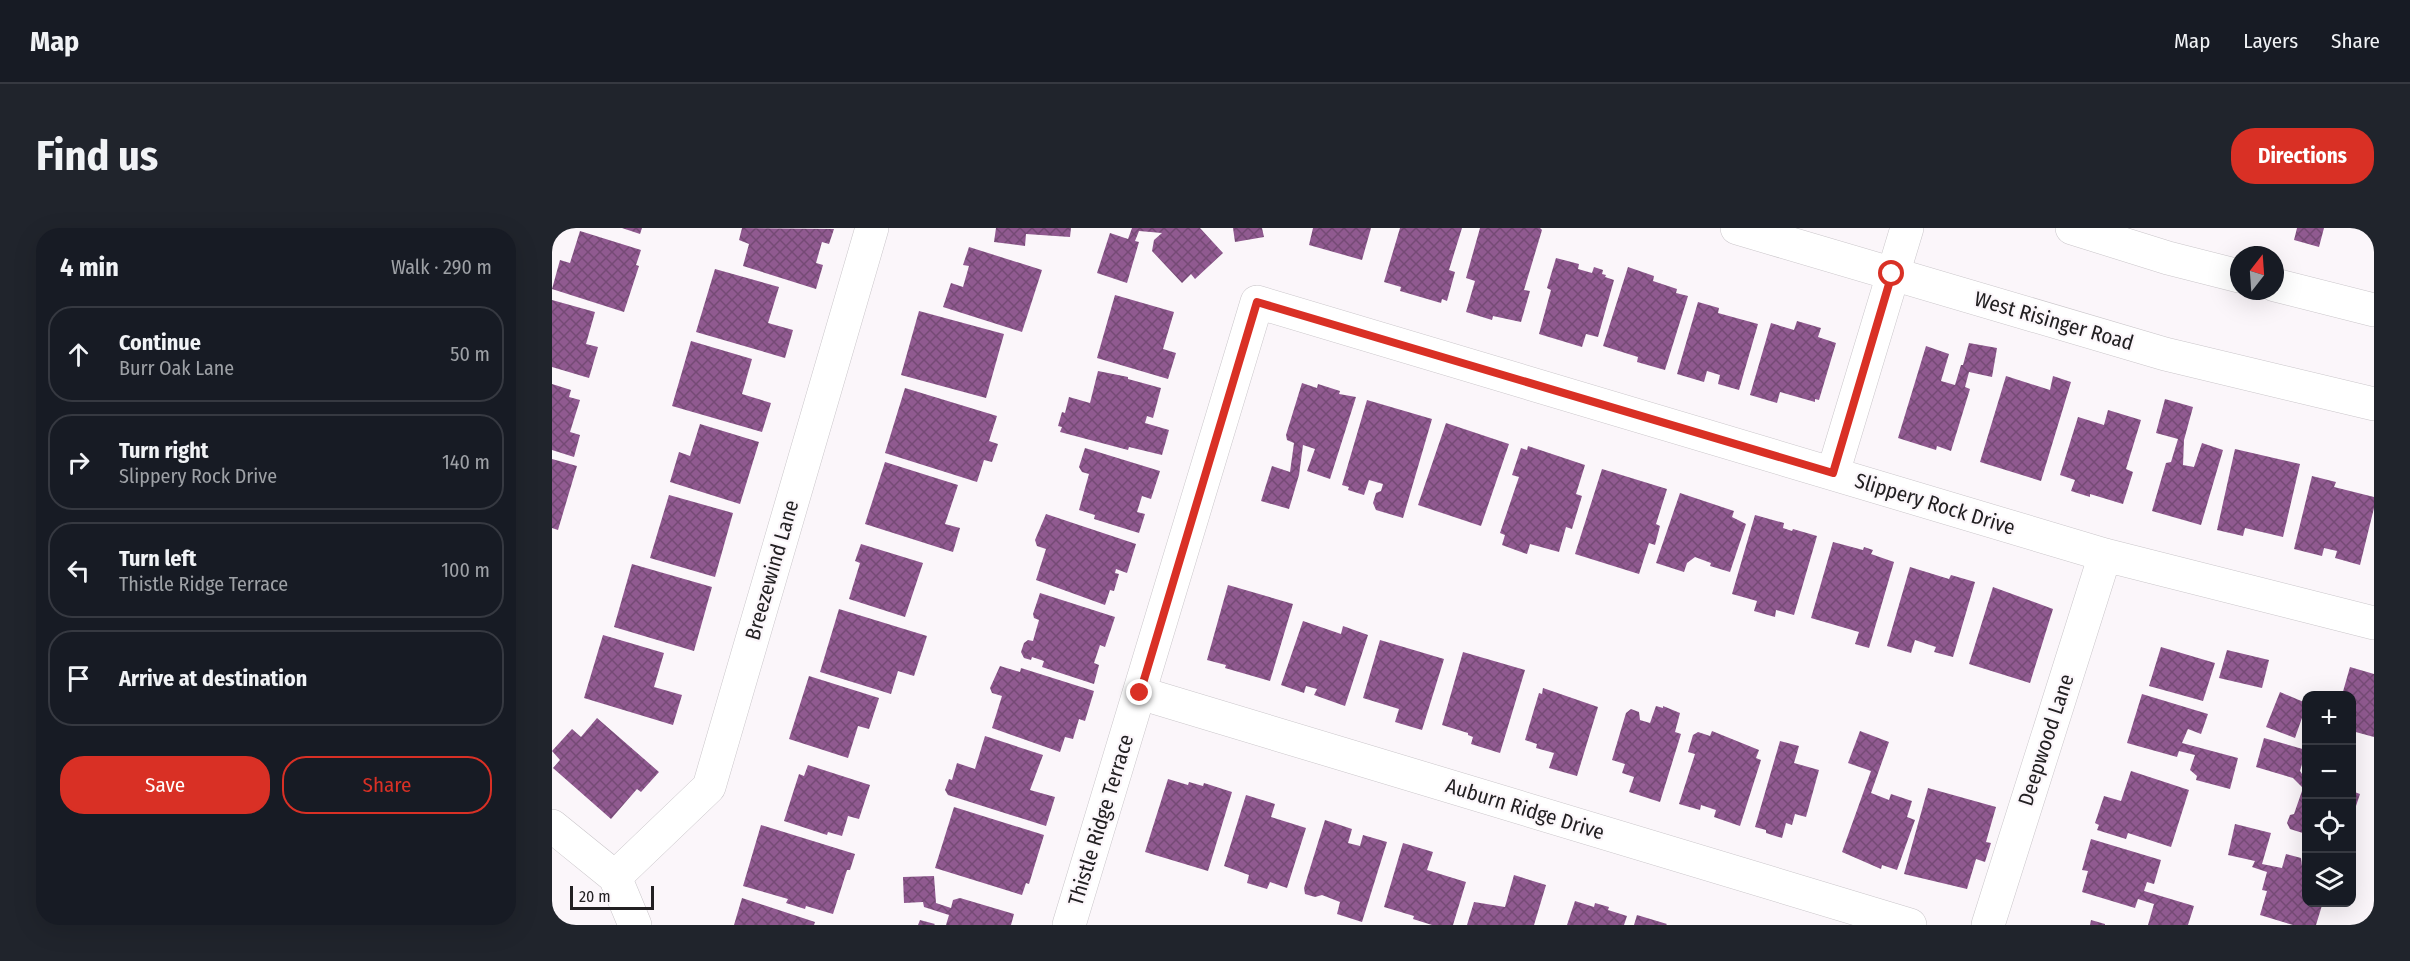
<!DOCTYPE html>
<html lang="en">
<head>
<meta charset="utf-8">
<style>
  :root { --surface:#171b24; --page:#20242c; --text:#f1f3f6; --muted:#9ea1a6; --line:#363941; --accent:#d93025 }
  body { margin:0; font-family:"Fira Sans Condensed",sans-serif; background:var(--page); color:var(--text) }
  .controls { position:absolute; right:18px; bottom:18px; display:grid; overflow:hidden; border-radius:12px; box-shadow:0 6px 24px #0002 }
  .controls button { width:54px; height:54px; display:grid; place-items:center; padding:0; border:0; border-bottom:2px solid var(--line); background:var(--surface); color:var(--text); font:30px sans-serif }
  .compass { position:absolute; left:1678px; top:18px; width:54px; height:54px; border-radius:50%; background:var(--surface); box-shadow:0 6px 24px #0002; rotate:17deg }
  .scale { position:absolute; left:18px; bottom:15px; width:84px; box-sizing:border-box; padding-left:6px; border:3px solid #222022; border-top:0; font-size:16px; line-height:21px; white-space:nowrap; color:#222022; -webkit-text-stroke:4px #fbf6fa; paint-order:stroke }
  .stop { position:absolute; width:18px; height:18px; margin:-14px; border:4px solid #d93025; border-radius:50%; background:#fff }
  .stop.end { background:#d93025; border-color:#fff; box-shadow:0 2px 6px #0008 }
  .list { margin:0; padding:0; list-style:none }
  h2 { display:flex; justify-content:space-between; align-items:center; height:78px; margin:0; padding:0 24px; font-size:26px }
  h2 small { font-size:20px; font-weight:400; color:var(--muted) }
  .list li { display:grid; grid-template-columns:39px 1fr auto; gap:18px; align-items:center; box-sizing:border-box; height:96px; margin:0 12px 12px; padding:0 12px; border:2px solid var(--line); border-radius:24px }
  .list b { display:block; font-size:22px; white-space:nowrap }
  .list p { margin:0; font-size:20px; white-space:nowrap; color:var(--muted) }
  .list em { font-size:20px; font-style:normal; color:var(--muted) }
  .actions { display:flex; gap:12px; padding:18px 24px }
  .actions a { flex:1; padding:14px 0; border:2px solid var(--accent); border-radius:24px; text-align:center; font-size:21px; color:var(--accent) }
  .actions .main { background:var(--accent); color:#fff }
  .icon { flex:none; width:33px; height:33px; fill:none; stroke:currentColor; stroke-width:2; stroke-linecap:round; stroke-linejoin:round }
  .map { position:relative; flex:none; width:1822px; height:697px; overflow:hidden; border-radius:24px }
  header { display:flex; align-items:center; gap:36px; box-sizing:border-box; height:84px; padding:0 30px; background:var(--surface); border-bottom:2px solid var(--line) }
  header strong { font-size:28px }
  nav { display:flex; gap:33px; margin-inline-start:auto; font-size:21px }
  .intro { display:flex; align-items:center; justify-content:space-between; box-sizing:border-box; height:144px; padding:0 36px }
  h1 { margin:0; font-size:42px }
  .button { padding:15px 27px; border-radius:24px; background:var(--accent); color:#fff; font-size:21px; font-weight:700 }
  main { display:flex; gap:36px; padding:0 36px }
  aside { flex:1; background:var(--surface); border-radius:24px; box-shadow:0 6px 24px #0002 }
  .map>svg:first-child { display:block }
  .building { fill:url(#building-cross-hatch) }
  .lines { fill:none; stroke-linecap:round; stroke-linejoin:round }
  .minor-casing { stroke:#cac6ca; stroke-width:34 }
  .major-casing { stroke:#cac6ca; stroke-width:34 }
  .minor { stroke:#fff; stroke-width:33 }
  .major { stroke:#fff; stroke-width:33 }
  .route { stroke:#d93025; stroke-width:8 }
  .labels { text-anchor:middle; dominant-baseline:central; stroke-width:4.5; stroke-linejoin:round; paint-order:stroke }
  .street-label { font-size:21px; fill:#222022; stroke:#fbf6fa }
</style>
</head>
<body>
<header>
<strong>Map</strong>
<nav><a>Map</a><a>Layers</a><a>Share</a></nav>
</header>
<div class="intro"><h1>Find us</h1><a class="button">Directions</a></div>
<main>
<aside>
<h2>4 min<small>Walk · 290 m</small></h2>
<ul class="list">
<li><svg class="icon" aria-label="ahead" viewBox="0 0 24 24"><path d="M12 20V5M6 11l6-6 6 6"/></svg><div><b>Continue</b><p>Burr Oak Lane</p></div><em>50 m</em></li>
<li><svg class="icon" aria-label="right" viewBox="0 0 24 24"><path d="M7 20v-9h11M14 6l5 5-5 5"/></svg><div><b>Turn right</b><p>Slippery Rock Drive</p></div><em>140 m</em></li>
<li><svg class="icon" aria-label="left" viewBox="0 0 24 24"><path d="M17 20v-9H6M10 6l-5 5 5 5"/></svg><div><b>Turn left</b><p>Thistle Ridge Terrace</p></div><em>100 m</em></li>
<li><svg class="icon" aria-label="arrive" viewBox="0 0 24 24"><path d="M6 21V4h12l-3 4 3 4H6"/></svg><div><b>Arrive at destination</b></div></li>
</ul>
<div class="actions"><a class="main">Save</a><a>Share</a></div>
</aside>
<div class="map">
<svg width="1822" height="697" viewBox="0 0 1822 697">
  <defs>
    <pattern id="building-cross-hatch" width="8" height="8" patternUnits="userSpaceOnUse" patternTransform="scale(1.5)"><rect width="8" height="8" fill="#905a90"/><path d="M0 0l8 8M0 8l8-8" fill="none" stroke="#754a75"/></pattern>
  </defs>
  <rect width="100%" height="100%" fill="#fbf6fa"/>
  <!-- building -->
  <path class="building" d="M70,0H90L88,6Z
    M190,0L282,1L277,16L270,14L264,35L271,37L264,61L191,38L197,16L187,12Z
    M444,0H519L518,9L474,6L473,18L442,14Z
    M580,0H648L671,25L643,51L639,46L630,55L600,23L602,12L610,5L587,3L583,13L587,14L575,55L545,45L558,5L576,11Z
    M681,0H710L712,9L683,14Z
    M761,0H819L810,32L757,17Z
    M848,0H910L897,42L903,44L895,73L890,71L889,75L848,63L849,59L832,54Z
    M928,0H988L990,2L972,62L978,63L969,94L941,88L940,92L914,84L923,53L914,50Z
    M1745,0H1772L1767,19L1742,12Z
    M28,3L89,22L84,37L87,38L72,84L0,61L8,32L18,35Z
    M417,19L490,42L470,104L391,79L399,55L411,59L417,38L411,37Z
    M1004,30L1027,36L1026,41L1040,45L1042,39L1051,42L1050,46L1054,47L1053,49L1062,52L1046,109L1034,106L1030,119L987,106L999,62L995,60Z
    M1076,39L1102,48L1101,53L1125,61L1124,65L1136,68L1113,142L1085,134L1086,129L1051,118Z
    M163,41L227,59L216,95L241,102L233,130L144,104Z
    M563,67L622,84L611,121L624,125L616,151L545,130Z
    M0,72L43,84L34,116L46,119L37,150L0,139Z
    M1146,74L1167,80L1166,85L1206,96L1187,162L1166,156L1168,147L1155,143L1152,154L1125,146Z
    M367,83L452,106L434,170L349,147Z
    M1245,93L1269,100L1266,109L1284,115L1267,172L1263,171V174L1228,164L1225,175L1198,167L1219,95L1242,102Z
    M139,113L200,131L190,166L219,175L210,204L120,178Z
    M1417,115L1445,120L1440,149L1417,144L1413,159L1418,161L1399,223L1385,218L1384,222L1346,210L1374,118L1397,126L1389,153L1403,157L1409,137H1411Z
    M546,143L576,149V151L609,160L601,190L595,188L593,195L617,202L610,227L577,219L576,222L508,204L510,199L506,198L510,184L513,185L517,169L538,175Z
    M1454,148L1498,162L1501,148L1519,154L1489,253L1428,234Z
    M750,155L765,160L766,156L788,163L787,166L804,169L778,251L755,243L763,221L751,217L747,247L737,281L709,273L720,238L738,244L742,215L735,212L734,207Z
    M0,156L19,162L17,169L28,172L18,204L28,207L22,229L0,222Z
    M353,160L445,188L437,213L446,216L440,234L432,232L425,254L333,225Z
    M1613,171L1641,179L1632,212L1631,237L1642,239L1650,215L1671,222L1649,297L1600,283L1614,235L1619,234L1626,211L1604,205Z
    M815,172L880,191L851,290L824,282L821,275L824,265L829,263L831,256L817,252L812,267L796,262L797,259L790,257Z
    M1556,182L1589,192L1574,241L1581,244L1571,276L1538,266V269L1519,263L1523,252L1508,247L1526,189L1552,197Z
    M894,195L957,216L929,298L866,277Z
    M148,196L207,214L188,276L118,254L127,224L138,228Z
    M976,218L1033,237L1024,266L1030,268L1020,301L1014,299L1007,324L978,316L975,326L950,317L953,307L948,305L967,249L960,247L969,220L975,222Z
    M533,220L608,243L599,271L590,268L585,284L593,286L587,305L542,291L543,287L527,282L537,246L530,244L527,239Z
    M1683,221L1748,236L1731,309L1693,300L1691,308L1665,302Z
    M0,231L25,238L6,302L0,300Z
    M333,234L406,257L393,296L408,300L401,324L313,296Z
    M1050,241L1115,261L1104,296L1108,298L1103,317L1097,315L1087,346L1023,326Z
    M1760,248L1784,254L1782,259L1822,269V280L1808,337L1783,330L1785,323L1772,320L1770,328L1742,321Z
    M1128,265L1182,283L1180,289L1194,296L1178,344L1158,338L1159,335L1143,329L1135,335L1132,344L1104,335Z
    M117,267L181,285L163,349L98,330Z
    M494,286L584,316L575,345L564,341L563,345L567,346L562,363L558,362L553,377L484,352L494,321L485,318L483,312Z
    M1203,287L1232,295L1231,300L1240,303L1241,301L1265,308L1242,387L1224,382L1223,389L1202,383L1205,373L1180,366Z
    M1281,314L1311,322L1312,319L1321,322L1319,326L1342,334L1317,420L1303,416L1307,404L1259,390Z
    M309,316L371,335L353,389L297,371L308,335L303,333Z
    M80,336L160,359L142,423L62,399Z
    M1358,339L1397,351L1399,347L1423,354L1401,429L1382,424L1384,419L1363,412L1359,425L1335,418Z
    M676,357L741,376L718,453L673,440L674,437L655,432Z
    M1441,359L1501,381L1478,455L1417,436Z
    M488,365L563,389L553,419L548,417L542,435L547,437L542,456L490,439L492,433L480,429L479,432L472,430L469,424L472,415L476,412L481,413L487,392L482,390L481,386Z
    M287,381L375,408L362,448L346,443L339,466L268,444Z
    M751,393L789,406L791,398L816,407L793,478L762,467L765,461L754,458L752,465L729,457Z
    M51,407L112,425L102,459L130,467L121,497L32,470Z
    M828,412L892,431L870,502L843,494L847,481L811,470Z
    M1609,419L1663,435L1651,473L1597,458Z
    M1675,422L1717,432L1710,460L1667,450Z
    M911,424L973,442L948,525L919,516L921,509L916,507V505L890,497Z
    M448,438L468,444L469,440L542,463L533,493L527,491L521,511L513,509L508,524L440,500L450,468L440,465L438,460Z
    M1798,439L1822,446V509L1800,503V467H1790Z
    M257,448L327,470L317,501L306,498L296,530L237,511Z
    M991,460L1046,479L1025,548L997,540L1002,525L984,520L985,516L973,512L987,465L990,466Z
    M1728,464L1754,475V484H1752L1743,510L1714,499Z
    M1590,466L1656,486L1649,506L1636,501L1630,515L1686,530L1678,561L1644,552L1645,548L1638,542L1643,527L1627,523L1625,529L1575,515Z
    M1104,478L1111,480V478L1128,485L1123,504L1129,506L1108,574L1077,564L1082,549L1070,545L1073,536L1060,532L1074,485L1079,481L1087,484L1088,492L1098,495Z
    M45,490L107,544L89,564L85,561L59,591L1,540L8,532L0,523L20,501L29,509Z
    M1160,503L1207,522L1204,530L1209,532L1188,598L1162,589L1164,582L1149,577L1148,582L1127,576L1143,526L1136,524L1141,507L1146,504L1158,508Z
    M1308,503L1337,514L1319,565L1337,572L1339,566L1360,573L1355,589L1363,592L1345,642L1330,637L1329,641L1290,624L1319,543L1296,535Z
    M433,508L491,527L478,562L503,569L494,598L396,567L393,562L397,551L400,552L405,535L423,541Z
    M1712,510L1754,522L1748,543L1754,552V606L1738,601L1735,595L1738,587L1742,586L1751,560L1741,550L1704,539Z
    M1228,513L1247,518L1242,535L1267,542L1254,589L1243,586L1240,597L1234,595L1230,610L1214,605V602L1203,599Z
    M256,537L318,557L307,591L296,588L290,608L276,604L275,607L232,593L247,546L252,548Z
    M1579,543L1637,562L1619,619L1576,605L1574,611L1545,602L1547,597L1543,595L1552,568L1569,573Z
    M616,551L636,557L637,554L651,558L652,555L680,564L656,643L593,624Z
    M1376,560L1444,579L1434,614L1439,615L1433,634L1424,631L1415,661L1352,646Z
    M1800,563L1808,566L1800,590Z
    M694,567L723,576L719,589L754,600L735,660L718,654L715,661L695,655L697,647L672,638Z
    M402,579L492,607L477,656L474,655L470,667L383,640Z
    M773,592L800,601L796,615L808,618L811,607L835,614L810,694L785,686L788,674L770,667L763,669L753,666L752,660Z
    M1683,596L1719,605L1710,636L1730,640L1734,626L1749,630L1750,638L1754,642V674H1771L1764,697H1741L1708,687L1715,663L1710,662L1715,644L1700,639L1703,633L1676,627Z
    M209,597L303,626L298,642H295L281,686L254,678L253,681L234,675L236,671L191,658Z
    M1539,611L1609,632L1602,656L1595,654L1592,663L1642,678L1636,697H1596L1602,676L1586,671L1583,680L1530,664L1536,643L1530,642Z
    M851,615L881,624L875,642L914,654L901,697H880L861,691L862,688L832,679Z
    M962,647L994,657L982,697H915L922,674L953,679Z
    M382,648L384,675L399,680L401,672L408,670L462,686L459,697H394L397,687L372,679L371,674L352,675L351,649Z
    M190,670L263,694L262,697H182Z
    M1023,673L1042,679L1043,675L1057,679L1056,682L1075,688L1072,697H1015Z
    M1085,687L1115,696L1114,697H1082Z
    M368,692L383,696L382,697H366Z
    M1539,692L1553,696V697H1538Z"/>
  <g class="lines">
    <defs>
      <path id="minor" d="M1281,245L1355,0
        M588,465L1358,697
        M0,598L63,649L83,697
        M63,649L157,559L320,0
        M517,697L705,74L1553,327L1822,395
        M1436,697L1553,327"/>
      <path id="major" d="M1185,0L1613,126L1822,176
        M1520,0L1616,30L1687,48
        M1723,57L1822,82"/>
    </defs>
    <!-- minor casing -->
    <use href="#minor" class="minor-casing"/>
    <!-- major casing -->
    <use href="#major" class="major-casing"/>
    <!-- minor -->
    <use href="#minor" class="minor"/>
    <!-- major -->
    <use href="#major" class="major"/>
  </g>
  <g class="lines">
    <!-- route -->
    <path class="route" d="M588,465L705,74L1281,245L1340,46"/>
  </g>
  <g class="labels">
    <!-- street labels -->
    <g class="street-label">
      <text transform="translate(1502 93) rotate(16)">West Risinger Road</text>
      <text transform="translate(1383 276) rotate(17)">Slippery Rock Drive</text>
      <text transform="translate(220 342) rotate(-74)">Breezewind Lane</text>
      <text transform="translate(1494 512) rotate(-72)">Deepwood Lane</text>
      <text transform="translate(973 581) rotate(17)">Auburn Ridge Drive</text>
      <text transform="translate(549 592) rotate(-73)">Thistle Ridge Terrace</text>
    </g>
  </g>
</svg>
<div class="controls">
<button>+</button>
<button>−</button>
<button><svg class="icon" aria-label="locate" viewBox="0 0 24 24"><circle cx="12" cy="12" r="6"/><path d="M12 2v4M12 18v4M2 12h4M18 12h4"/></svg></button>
<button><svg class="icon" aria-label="layers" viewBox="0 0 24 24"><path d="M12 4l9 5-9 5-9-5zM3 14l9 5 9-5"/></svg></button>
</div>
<svg class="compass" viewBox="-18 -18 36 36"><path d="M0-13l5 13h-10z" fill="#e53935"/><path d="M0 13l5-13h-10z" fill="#9ea1a6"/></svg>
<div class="scale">20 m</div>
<div class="stop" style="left:1340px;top:46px"></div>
<div class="stop end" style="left:588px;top:465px"></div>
</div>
</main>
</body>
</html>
